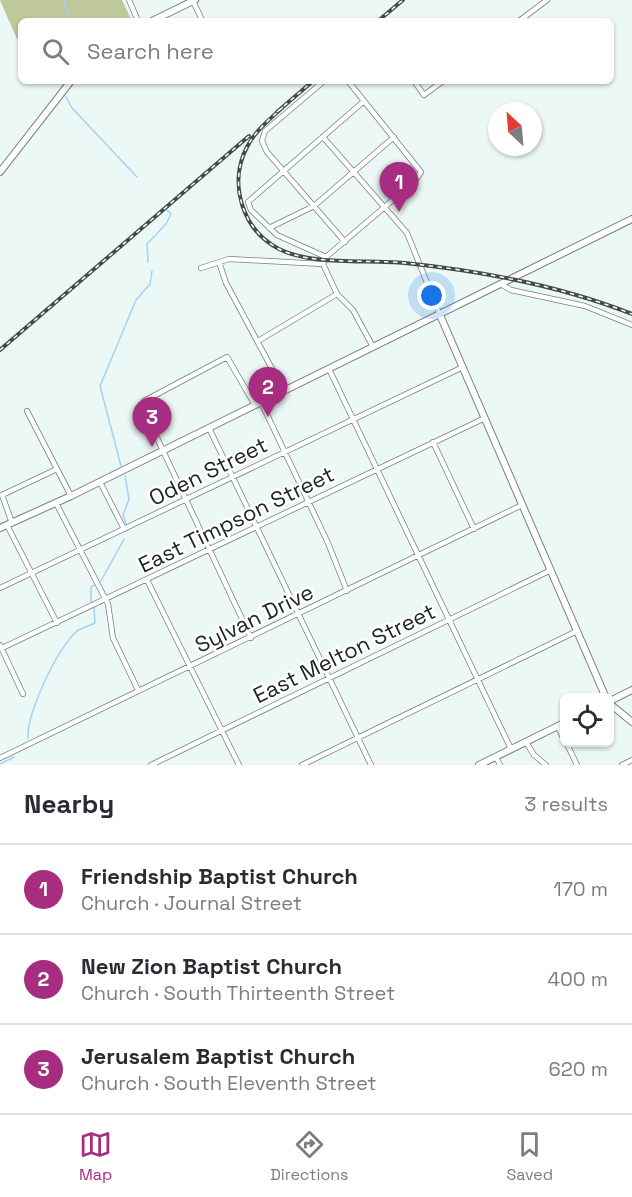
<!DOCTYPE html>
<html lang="en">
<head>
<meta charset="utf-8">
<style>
  :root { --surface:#fff; --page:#f7f7f7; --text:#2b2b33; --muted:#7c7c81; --line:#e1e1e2; --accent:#a72d81 }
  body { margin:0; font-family:"Space Grotesk",sans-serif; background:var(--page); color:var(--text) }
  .controls { position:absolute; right:18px; bottom:18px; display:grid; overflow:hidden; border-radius:9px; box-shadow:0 2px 4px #0004 }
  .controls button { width:54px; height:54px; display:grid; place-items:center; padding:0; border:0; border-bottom:2px solid var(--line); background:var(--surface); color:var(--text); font:30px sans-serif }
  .compass { position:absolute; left:488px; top:102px; width:54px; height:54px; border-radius:50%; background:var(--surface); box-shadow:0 2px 4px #0004; rotate:334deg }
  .you { position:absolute; left:432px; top:296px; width:21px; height:21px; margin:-15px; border:4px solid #fff; border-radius:50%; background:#1a73e8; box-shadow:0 0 0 9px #1a73e833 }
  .badge { display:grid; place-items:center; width:39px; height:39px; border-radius:50%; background:var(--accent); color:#fff; font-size:20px; font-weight:700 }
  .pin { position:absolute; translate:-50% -50px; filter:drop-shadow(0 2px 3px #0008) }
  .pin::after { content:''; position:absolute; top:32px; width:21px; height:18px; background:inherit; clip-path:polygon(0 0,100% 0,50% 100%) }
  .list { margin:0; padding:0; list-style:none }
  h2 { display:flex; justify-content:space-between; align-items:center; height:78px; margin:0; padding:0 24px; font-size:26px }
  h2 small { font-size:20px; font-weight:400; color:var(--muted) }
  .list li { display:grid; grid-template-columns:39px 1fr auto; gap:18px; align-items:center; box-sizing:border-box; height:90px; padding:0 24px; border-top:2px solid var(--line) }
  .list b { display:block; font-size:22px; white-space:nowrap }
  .list p { margin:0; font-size:20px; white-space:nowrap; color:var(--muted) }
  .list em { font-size:20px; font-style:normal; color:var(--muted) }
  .icon { flex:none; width:33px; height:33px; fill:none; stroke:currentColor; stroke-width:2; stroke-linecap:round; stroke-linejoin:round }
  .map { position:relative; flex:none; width:632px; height:765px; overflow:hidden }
  .search { position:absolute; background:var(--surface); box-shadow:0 2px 4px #0004; left:18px; right:18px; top:18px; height:66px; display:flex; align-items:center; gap:15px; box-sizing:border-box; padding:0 21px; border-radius:9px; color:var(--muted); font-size:22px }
  .sheet { height:348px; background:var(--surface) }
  nav { display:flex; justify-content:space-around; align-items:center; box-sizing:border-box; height:84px; border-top:2px solid var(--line); background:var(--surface); font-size:16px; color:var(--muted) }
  nav a { display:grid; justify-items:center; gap:3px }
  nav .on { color:var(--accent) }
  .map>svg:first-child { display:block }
  .green { fill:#bfc898 }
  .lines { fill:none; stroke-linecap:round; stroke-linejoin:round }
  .stream { stroke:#a2d1fb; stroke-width:1.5 }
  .street-casing { stroke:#76807e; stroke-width:6 }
  .secondary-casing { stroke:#76807e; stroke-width:8 }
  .street { stroke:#fff; stroke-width:4.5 }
  .secondary { stroke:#fff; stroke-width:6 }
  .rail-casing { stroke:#444a48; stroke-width:4 }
  .rail { stroke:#fff; stroke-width:1.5; stroke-dasharray:4.5; stroke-linecap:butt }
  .labels { text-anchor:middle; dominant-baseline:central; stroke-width:5; stroke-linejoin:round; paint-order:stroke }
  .street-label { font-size:22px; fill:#202423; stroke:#fff }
</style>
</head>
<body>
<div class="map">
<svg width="632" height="765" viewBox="0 0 632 765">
  <rect width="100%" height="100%" fill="#ecf8f5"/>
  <!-- green -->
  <path class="green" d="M0,0H122L132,21H21V37L17,39Z"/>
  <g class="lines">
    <!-- stream -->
    <path class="stream" d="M64,0L70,21
      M56,81V83
      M66,97L72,108L137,177
      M148,262L147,244L166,224L171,214L167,210
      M121,466L100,386L136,300L150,284L152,271
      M125,476L129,499L123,515L126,524
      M101,581L124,539
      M91,603V587L94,585
      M28,738C27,712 57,649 77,631C82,628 89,626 95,623L94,608
      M0,764L14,757"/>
    <defs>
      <path id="street" d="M129,0L138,21
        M193,1L202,20
        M519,21L547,0
        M324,81L265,131L262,141L267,152L345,242
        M348,81L421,172L415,181L326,257L323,264L337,294L353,310L373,347
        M414,81L424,95L443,81
        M323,137L407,233L440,315
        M269,228L314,206L394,137
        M326,257L277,235L251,210L248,202L364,101
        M219,262L226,283L284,391
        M201,268L229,259L323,264
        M502,285L511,290L585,306L632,325
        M258,341L337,294
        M329,369L511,749
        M261,402L328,543L347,591
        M27,411L71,496
        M209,428L371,765
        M433,442L474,529
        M100,482L124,529
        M56,503L108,604L113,638L138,690
        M12,523L2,495L57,469
        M7,525L57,623
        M147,580L239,765
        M0,588L463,367
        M251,638L142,406L144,401L227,357L255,405
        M0,645L23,694
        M0,649L485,418
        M558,726L564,740
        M526,742L534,755L546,765
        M566,742L577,765
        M496,757L500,765
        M0,758L522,505
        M151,765L551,570
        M302,765L577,631
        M622,765L632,760"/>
      <path id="secondary" d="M152,21L195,0
        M0,172L71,81
        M440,315L606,698
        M0,528L71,496L632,219
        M610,701L632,690
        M610,704L632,722
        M479,765L564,723"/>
    </defs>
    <!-- street casing -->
    <use href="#street" class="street-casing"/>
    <!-- secondary casing -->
    <use href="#secondary" class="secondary-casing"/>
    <!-- street -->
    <use href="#street" class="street"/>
    <!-- secondary -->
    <use href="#secondary" class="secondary"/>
    <defs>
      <path id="rail" d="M378,21L403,0
        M283,107C270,119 255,131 247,147C228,183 242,230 279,249C313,266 367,259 405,263C482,271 561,286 632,314
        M277,112L313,81
        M0,350L249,136"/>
    </defs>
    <!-- rail casing -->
    <use href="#rail" class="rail-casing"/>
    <!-- rail -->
    <use href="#rail" class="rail"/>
  </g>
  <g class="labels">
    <!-- street labels -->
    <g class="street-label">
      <text transform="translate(208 471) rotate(-26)">Oden Street</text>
      <text transform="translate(236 519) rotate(-26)">East Timpson Street</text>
      <text transform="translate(254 618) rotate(-26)">Sylvan Drive</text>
      <text transform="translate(344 653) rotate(-26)">East Melton Street</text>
    </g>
  </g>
</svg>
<div class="controls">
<button><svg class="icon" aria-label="locate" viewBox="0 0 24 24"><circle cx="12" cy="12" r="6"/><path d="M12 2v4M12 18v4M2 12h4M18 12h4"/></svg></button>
</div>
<svg class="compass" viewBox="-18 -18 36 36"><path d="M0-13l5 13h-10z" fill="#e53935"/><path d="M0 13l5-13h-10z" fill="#7c7c81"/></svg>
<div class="you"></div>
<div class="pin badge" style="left:399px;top:212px">1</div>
<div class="pin badge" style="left:268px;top:417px">2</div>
<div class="pin badge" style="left:152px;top:447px">3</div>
<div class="search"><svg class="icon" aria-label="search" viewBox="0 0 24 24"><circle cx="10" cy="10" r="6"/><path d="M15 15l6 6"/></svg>Search here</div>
</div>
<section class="sheet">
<h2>Nearby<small>3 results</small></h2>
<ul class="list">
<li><span class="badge">1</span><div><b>Friendship Baptist Church</b><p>Church · Journal Street</p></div><em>170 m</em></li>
<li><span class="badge">2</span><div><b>New Zion Baptist Church</b><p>Church · South Thirteenth Street</p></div><em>400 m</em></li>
<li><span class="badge">3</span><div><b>Jerusalem Baptist Church</b><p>Church · South Eleventh Street</p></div><em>620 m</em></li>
</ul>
</section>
<nav>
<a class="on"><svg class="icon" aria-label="map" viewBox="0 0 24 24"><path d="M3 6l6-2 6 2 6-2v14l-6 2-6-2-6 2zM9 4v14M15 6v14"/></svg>Map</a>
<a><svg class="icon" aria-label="directions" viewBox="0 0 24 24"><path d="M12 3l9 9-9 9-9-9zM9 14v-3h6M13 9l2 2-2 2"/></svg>Directions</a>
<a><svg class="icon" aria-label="saved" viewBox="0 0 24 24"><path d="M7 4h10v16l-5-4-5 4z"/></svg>Saved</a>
</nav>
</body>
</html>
